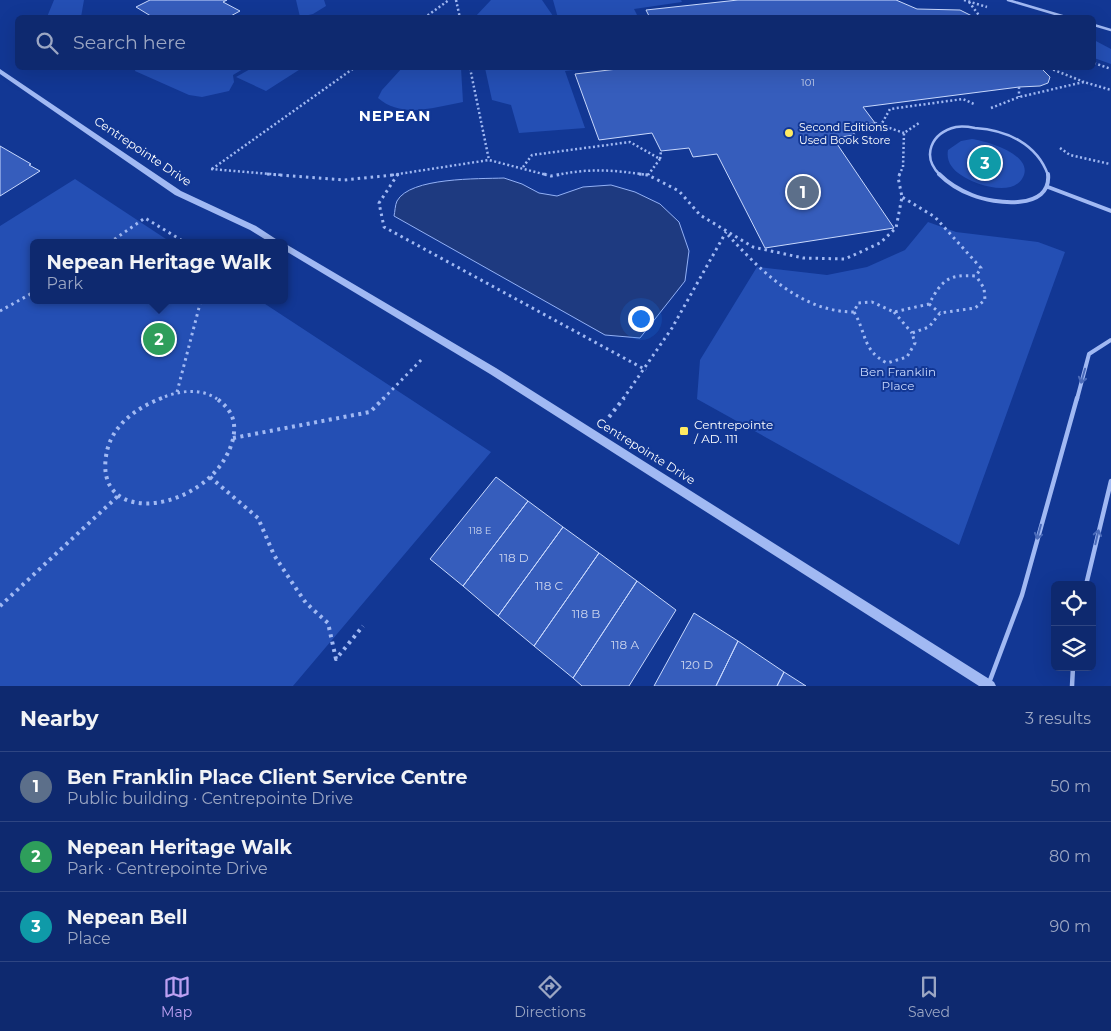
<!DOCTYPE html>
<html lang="en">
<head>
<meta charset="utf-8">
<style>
  :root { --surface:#0e296f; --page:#1c3577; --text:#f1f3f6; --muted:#9ba6c3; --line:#2e4582; --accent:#bca0f2 }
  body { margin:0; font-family:Montserrat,sans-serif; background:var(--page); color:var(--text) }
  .controls { position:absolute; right:15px; bottom:15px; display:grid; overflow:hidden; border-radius:8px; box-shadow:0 5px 20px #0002 }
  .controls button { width:45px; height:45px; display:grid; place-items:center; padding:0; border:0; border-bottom:1px solid var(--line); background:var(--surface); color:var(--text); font:25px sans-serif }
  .you { position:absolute; left:640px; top:318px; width:18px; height:18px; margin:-12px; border:4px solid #fff; border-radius:50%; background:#1a73e8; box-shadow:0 0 0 8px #1a73e833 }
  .badge { display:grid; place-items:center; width:32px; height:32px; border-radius:50%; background:var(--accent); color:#fff; font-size:16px; font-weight:700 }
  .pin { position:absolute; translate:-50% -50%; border:2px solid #fff; box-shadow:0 1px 5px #0006 }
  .popup { position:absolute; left:30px; top:239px; width:258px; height:65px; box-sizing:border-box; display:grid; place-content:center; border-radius:8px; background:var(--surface); filter:drop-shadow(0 1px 4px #0005); font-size:16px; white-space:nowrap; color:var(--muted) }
  .popup b { font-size:19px; color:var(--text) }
  .popup::after { content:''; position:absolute; left:50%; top:100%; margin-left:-10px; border:10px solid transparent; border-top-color:var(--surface) }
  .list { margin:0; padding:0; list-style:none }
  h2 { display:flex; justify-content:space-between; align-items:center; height:65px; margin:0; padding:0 20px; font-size:21px }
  h2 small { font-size:16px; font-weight:400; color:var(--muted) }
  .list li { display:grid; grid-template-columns:32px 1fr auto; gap:15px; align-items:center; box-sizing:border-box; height:70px; padding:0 20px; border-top:1px solid var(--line) }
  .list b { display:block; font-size:19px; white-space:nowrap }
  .list p { margin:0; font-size:16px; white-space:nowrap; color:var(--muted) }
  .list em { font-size:16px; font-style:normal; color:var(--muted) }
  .icon { flex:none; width:28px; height:28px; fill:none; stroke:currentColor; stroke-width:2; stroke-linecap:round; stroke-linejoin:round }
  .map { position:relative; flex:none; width:1111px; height:686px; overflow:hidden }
  .search { position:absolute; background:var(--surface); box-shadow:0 5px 20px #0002; left:15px; right:15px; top:15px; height:55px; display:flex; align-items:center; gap:12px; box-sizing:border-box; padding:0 18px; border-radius:8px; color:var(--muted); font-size:19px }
  .sheet { height:275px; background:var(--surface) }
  nav { display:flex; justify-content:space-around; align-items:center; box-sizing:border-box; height:70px; border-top:1px solid var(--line); background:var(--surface); font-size:14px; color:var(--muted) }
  nav a { display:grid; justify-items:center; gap:2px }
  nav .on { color:var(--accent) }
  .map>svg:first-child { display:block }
  .green { fill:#244fb4 }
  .water { fill:#1e3a80; stroke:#93b1f6 }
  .building { fill:#365dbc; stroke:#c8d8fd }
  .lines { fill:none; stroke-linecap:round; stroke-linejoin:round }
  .path-far2 { stroke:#a1b9f3; stroke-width:2.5; stroke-dasharray:2 2.5; stroke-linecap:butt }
  .path-far1 { stroke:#a1b9f3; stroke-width:3; stroke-dasharray:2.5 4; stroke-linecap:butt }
  .path { stroke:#a1b9f3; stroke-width:4; stroke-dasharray:3 4.5; stroke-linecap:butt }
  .service-far2 { stroke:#a1b9f3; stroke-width:2.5 }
  .service-far1 { stroke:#a1b9f3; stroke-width:4 }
  .service { stroke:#a1b9f3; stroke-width:4.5 }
  .tertiary { fill:#a1b9f3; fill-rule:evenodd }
  .oneway { stroke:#4b6bba }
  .poi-dot { fill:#ffea62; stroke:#123794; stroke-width:2 }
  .labels { text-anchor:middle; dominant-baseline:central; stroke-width:4; stroke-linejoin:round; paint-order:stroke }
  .number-label { font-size:10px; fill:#cdd6ee }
  .far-poi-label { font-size:11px; fill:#fff; stroke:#123794; text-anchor:start }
  .street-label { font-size:12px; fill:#fff; stroke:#123794 }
  .park-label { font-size:12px; fill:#c8d8fd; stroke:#123794 }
  .poi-label { font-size:12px; fill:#fff; stroke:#123794; text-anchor:start }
  .near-number-label { font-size:12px; fill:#cdd6ee }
  .far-district-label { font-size:15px; font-weight:bold; letter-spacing:1px; fill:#fff; stroke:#123794 }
</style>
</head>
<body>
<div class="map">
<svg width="1111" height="686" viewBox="0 0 1111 686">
  <rect width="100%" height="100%" fill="#123794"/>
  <!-- green -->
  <path class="green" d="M54,0H84L81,17H47Z
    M296,0H324L326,6L313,14L300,17Z
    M491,0H542L553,16L475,17Z
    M553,0H681L682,2L634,9L638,17L558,18Z
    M1094,40L1111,49V64L1094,58Z
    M136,68H242L243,69L233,75L234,82L229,91L202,97L189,95L135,71Z
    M252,68H302L266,91L236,77Z
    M402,68H461L463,102C435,107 402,119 378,98L382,90Z
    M485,68H591L565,71L585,128L519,133L511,105L492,100Z
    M972,139C986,141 1037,155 1022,179C1010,197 974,184 961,175C952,169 946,161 948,150L961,141Z
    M75,179L172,243H34V300H259L491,452L293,686H0V226Z
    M928,222L956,232L1038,242L1065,252L959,545L697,399L700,360L757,267L827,275L867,267L905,250Z"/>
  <!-- water -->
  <path class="water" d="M504,178L522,184L539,193L557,196L583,187L611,185L635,192L660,204L679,222L689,251L685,281L640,338L605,335L394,216C395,212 395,205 397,201C410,177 479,179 504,178Z"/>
  <!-- building -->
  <path class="building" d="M150,0H227L223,2L240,11L227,18H154L136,7Z
    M896,0L917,9L960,10L976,18H650L646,10L738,0Z
    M626,68H1041L1050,77L1048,83L1040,86L1019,87L863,107L875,123L849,126L855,135L833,138L894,228L765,248L717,154L693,157L689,148L661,151L652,133L599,140L575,74Z
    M0,146L31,164L29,165L40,171L0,196Z
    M496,477L528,501L463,586L430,559Z
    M528,501L563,527L498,616L463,586Z
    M563,527L599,553L534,646L498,616Z
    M599,553L637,581L573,678L534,646Z
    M637,581L676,610L629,686H582L573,678Z
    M694,613L738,641L716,686H654Z
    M738,641L784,672L777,686H716Z
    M784,672L806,686H777Z"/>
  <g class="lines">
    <!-- path-far2 -->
    <path class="path-far2" d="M456,0L460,18
      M964,0L987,7
      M969,2L981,18
      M424,18L449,0
      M1094,63L1111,69
      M470,68L489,160
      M1049,68L1084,82
      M1019,87V97
      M991,108L1019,97L1084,82L1111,90
      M875,123L881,125L890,109L963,99L974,104
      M881,125L904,133
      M1060,148L1070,155L1110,164
      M523,167L532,155L630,142L660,159L661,151
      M211,169L282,175
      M212,169L354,68
      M392,175L489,160L547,175
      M557,175C588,168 616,170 647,175
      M648,175L660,159
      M899,175L903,167L904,133L919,123"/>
    <!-- path-far1 -->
    <path class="path-far1" d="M267,174L344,180L403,174
      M398,174L379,203L384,227L646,370
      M544,174L551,176L563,174
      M639,174L648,175L679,191L700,215L753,247L803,258L845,259L880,243L896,228L902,197L898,177L900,174
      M728,235C761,271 801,312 854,312L858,303L872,302L894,312L929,304C942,280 948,274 976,276L981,268L935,217L902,197
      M109,243L145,218L186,243
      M929,304L940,313
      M0,311L34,292
      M854,312C867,334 862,350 887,363L907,357L915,343L912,333L929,327L940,313L975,308L985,300L984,288L976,276
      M894,312L912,333
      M177,392L201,300
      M159,399C177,391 200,387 217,399
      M383,399L423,358
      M623,399L672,328L726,232"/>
    <!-- path -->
    <path class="path" d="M162,398C138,407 113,424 107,451C89,533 215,511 233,439C237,420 231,409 216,398
      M609,417L624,398
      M233,438L370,412L384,398
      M210,477L258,518L274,555L295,587L306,603L328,623L336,659L363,626
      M0,606L118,496"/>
    <!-- service-far2 -->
    <path class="service-far2" d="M1008,0L1069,18
      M1094,25L1111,30
      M940,175C921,156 931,133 956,127C962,126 970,127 975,128C1007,130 1037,144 1048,175"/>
    <!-- service-far1 -->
    <path class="service-far1" d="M939,174C948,183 959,190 972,195C994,204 1052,211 1048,174
      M1048,187L1111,211
      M1077,399L1089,354L1111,340"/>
    <!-- service -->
    <path class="service" d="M1086,585L1111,481
      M989,683L1022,595L1077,398
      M1072,686L1073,667"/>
    <!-- tertiary -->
    <path class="tertiary" d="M0,69L181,191L256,226L282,243H271L250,230L175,195L0,74Z
      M284,243L496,368L994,682L996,686H979L490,374L284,250Z"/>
  </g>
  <!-- one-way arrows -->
  <defs><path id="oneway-shaft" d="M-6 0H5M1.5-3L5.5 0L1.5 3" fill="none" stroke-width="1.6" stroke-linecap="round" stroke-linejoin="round" transform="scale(1.25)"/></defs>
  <g class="oneway">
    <use href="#oneway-shaft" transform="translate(1083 376) rotate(106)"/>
    <use href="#oneway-shaft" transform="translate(1039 532) rotate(105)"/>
    <use href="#oneway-shaft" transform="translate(1097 537) rotate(-77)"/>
  </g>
  <!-- markers -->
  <g class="poi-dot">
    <circle cx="789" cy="133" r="5"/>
    <rect x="679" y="426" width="10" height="10" rx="2.5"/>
  </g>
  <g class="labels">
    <!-- number labels -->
    <g class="number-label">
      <text x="808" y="82">101</text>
      <text x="480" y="530">118 E</text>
    </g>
    <!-- far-poi labels -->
    <g class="far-poi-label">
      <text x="799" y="127">Second Editions<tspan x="799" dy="13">Used Book Store</tspan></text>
    </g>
    <!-- street labels -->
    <g class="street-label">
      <text transform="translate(143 151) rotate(34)">Centrepointe Drive</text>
      <text transform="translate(646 451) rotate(32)">Centrepointe Drive</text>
    </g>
    <!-- park labels -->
    <g class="park-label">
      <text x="898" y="371">Ben Franklin<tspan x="898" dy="14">Place</tspan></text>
    </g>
    <!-- poi labels -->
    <g class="poi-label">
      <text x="694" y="424">Centrepointe<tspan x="694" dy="14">/ AD. 111</tspan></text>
    </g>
    <!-- near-number labels -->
    <g class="near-number-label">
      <text x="514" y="557">118 D</text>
      <text x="549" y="585">118 C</text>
      <text x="586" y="613">118 B</text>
      <text x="625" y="644">118 A</text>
      <text x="697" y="664">120 D</text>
    </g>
    <!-- far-district labels -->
    <g class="far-district-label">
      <text x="395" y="115">NEPEAN</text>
    </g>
  </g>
</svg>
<div class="controls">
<button><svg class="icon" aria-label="locate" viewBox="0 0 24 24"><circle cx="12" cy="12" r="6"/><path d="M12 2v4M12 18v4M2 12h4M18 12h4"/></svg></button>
<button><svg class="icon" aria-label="layers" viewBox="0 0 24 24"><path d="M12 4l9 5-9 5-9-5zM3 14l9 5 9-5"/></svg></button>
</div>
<div class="you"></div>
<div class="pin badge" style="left:803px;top:192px;background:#5c6f8a">1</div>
<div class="pin badge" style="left:159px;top:339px;background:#2e9e5b">2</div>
<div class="popup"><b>Nepean Heritage Walk</b>Park</div>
<div class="pin badge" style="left:985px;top:163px;background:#0f9aa8">3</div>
<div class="search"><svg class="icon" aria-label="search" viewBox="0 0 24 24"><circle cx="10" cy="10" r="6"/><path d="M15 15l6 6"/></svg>Search here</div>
</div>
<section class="sheet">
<h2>Nearby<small>3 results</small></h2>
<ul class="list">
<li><span class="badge" style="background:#5c6f8a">1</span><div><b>Ben Franklin Place Client Service Centre</b><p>Public building · Centrepointe Drive</p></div><em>50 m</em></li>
<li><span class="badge" style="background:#2e9e5b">2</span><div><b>Nepean Heritage Walk</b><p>Park · Centrepointe Drive</p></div><em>80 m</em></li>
<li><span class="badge" style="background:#0f9aa8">3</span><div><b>Nepean Bell</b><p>Place</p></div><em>90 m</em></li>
</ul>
</section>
<nav>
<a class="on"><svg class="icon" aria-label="map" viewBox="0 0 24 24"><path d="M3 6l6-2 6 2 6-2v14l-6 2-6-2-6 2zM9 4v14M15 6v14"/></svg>Map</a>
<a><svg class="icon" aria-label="directions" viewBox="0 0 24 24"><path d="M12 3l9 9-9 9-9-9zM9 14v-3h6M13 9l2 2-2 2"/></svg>Directions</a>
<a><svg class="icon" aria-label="saved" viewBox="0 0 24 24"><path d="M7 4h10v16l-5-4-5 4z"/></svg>Saved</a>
</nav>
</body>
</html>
